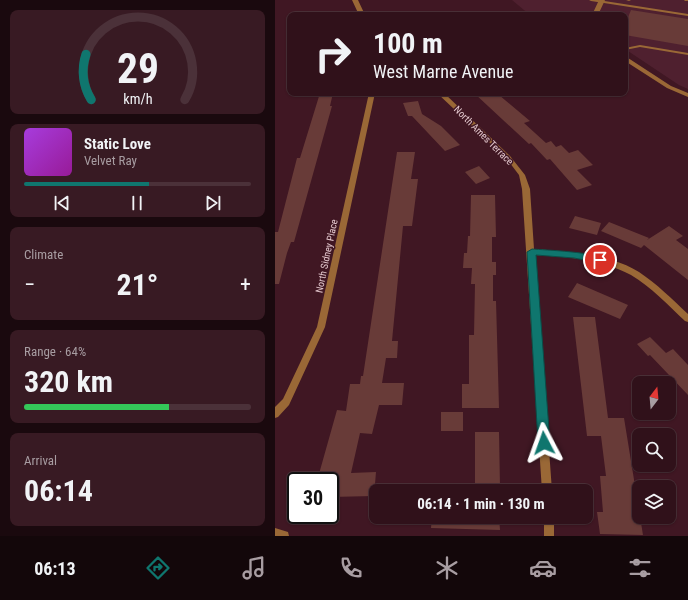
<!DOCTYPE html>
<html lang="en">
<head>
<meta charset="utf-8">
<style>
	body { margin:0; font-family:"Roboto Condensed",sans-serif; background:#381a23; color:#f1f3f6; height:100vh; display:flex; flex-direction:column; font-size:15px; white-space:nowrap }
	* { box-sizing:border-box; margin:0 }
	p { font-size:13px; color:#a89da2 }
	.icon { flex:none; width:22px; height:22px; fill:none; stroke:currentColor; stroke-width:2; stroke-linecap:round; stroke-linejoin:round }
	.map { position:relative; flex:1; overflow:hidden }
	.side { display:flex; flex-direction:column; gap:10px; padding:10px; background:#1a090e; width:275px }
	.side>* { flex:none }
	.hud { position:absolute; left:12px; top:12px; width:341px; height:84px; border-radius:8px; box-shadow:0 1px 3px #0004,0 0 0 1px #4b3139; background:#30111a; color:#f1f3f6; overflow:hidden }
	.needle { width:26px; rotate:16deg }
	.controls { position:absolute; left:357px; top:376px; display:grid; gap:8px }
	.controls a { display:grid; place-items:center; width:44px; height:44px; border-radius:8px; background:#30111a; box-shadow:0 1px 3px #0004,0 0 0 1px #4b3139; font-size:20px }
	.speed { position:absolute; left:12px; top:472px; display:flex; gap:8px; font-size:20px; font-weight:700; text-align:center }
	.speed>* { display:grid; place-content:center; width:52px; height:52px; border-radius:50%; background:#30111a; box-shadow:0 1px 3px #0004,0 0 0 1px #4b3139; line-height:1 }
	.speed .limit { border:2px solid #111; border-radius:6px; background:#fff; color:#111 }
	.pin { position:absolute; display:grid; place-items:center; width:34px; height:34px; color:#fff; margin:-17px; border:2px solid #fff; border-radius:50%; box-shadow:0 1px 4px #0007 }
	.me { position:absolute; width:44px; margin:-22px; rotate:356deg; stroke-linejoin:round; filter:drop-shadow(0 0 3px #0008) }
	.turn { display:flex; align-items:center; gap:14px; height:84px; padding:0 20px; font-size:18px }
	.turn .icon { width:52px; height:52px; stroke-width:2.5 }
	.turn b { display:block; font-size:28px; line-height:34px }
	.big { font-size:30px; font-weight:700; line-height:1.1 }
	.side .widget { flex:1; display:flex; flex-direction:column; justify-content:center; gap:6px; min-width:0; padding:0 14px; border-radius:8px; background:#381a23 }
	.side .dial { align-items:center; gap:0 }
	.dial svg { height:104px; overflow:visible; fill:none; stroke:#4b3139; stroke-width:7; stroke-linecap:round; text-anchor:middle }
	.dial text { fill:#f1f3f6; stroke:none }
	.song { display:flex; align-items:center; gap:12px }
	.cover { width:48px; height:48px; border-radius:6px; background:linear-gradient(135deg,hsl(280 70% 55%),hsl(300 70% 35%)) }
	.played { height:4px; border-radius:2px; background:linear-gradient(90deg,#0f766e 55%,#4b3139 55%) }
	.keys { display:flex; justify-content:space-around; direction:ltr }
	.heat { display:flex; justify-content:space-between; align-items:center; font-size:22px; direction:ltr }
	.charge { height:6px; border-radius:3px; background:linear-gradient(90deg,#34c759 64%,#4b3139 0) }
	.trip { position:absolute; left:94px; top:484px; width:224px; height:40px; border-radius:8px; background:#30111a; box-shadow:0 1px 3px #0004,0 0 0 1px #4b3139; font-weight:700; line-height:40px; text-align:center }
	.menu { display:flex; height:64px; justify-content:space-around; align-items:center; background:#13070a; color:#a89da2 }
	.menu .icon { width:28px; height:28px }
	.menu .on { color:#0f766e }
	.menu b { font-size:18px; color:#f1f3f6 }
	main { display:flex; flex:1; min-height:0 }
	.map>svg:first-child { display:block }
	.built { fill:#4f202f }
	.building { fill:#683b38 }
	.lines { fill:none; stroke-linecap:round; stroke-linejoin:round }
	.lane { fill:#9a6836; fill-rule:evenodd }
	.street { fill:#9a6836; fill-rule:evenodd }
	.route { fill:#0f766e; stroke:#0a4d48 }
	.labels { text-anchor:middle; stroke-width:3; stroke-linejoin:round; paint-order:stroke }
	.street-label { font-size:10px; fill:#e5c9cf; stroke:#401723 }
</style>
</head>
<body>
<main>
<section class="side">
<div class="widget dial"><svg viewBox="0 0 100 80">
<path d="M14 69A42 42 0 1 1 86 69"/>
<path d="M14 69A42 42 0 0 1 10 34" stroke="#0f766e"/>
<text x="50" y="56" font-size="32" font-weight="700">29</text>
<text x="50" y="72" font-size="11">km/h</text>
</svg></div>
<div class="widget">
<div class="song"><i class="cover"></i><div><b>Static Love</b><p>Velvet Ray</p></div></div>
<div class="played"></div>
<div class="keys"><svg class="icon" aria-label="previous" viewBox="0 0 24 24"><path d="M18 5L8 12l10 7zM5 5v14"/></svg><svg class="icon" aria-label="pause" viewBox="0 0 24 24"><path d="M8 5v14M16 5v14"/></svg><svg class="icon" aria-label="next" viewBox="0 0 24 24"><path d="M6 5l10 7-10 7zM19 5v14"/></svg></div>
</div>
<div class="widget"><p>Climate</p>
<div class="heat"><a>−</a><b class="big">21°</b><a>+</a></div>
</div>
<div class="widget"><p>Range · 64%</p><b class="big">320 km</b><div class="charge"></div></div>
<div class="widget"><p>Arrival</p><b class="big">06:14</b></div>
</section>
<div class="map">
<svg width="413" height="536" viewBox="0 0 413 536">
	<rect width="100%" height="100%" fill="#401723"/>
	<!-- built -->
	<path class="built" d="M237,0H413V89L404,85L350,49V15H255Z"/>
	<!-- building -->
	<path class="building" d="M356,10L413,19V46L350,35V25Z
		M45,93H58L55,106H57L19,242H16L12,253L4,284H0V232H3L22,158H25Z
		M199,93H217L221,96L224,95L255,121L249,123L271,143L276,141L281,147L286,145L294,153L303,150L318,165L302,170L317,185L302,190L275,159L272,160L256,143L254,144Z
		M143,101L147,114L166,126L185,145L170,151L137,116H133L128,103Z
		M122,152H140L136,179H143L137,226H128L117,341H123L122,358H111L107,383H129L127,405H104L97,434L85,433L76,473L101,472L99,496L55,497V481H42L62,410L71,411L75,384H85L86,376H88Z
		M204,166L215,178L201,184L190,172Z
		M196,195H220L221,237H217V262H221V275H218V301H221L224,408H187V384H194V335H199L200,284H196L197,268H188L189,253H192L193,236H195Z
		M300,216L326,223L322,235L294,228Z
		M334,222L374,238L372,240L394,226L408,236L401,240L413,249V280L369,245L366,248L326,231Z
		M302,283L353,305L345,319L293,297Z
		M298,317H320L333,418H349L368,535L325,534L322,512H328L325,476H331L326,436H312Z
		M375,337L391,353L398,349L413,365V395L375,355L373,356L362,344Z
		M166,412H188V431H166Z
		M200,432H224L225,487H200Z
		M157,517H224L225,530L156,528Z"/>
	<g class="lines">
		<!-- lane -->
		<path class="lane" d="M314,0H323L413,14V16L316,1Z
			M351,0H356L354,1Z
			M409,0H413V1H410Z
			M365,45L413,53V55L365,47L350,50V48Z"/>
		<!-- street -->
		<path class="street" d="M77,0H83L90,15H84Z
			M324,0H330L323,15H317Z
			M350,56L396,86L413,93V97L392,88L350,61Z
			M94,93H100L50,327L14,405L3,417L0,418V407L8,399L42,327Z
			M162,93H169L235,156L250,175L255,189L259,249C294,252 333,253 364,272C382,284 397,299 413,314V322L410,321C393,305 376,287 356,275C327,259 292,257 260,255L277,491H267L247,189L244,175L231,158Z
			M269,517H279V536H269Z
			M0,528L13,532L14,536H0Z"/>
	</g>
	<!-- route -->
	<path class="route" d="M257,249C269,250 324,252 330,260L325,263L299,258L261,255L275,443L273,447L269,448L265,447L263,443L252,252Z"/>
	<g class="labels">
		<!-- street labels -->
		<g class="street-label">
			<text transform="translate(209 135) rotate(45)" y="4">North Ames Terrace</text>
			<text transform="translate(51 256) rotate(-78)" y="4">North Sidney Place</text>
		</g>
	</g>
</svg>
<div class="controls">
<a><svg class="needle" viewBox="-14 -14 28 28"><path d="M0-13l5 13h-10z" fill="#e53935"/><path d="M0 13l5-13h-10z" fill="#a89da2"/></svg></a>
<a><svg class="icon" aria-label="search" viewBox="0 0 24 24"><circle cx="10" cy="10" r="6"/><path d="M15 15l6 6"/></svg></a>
<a><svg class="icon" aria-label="layers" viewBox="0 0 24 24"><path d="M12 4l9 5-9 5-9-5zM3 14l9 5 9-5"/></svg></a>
</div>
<div class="speed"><div class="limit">30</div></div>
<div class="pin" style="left:325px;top:260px;background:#d93025"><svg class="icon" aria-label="arrive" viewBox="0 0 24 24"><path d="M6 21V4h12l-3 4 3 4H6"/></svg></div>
<svg class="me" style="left:269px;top:443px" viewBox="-20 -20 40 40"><path d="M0-17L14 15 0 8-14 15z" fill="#0f766e" stroke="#fff" stroke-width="4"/></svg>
<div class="trip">06:14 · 1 min · 130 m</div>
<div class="hud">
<div class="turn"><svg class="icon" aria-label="right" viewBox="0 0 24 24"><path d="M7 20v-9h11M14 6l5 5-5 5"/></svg><div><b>100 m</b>West Marne Avenue</div></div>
</div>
</div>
</main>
<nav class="menu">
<b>06:13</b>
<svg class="icon on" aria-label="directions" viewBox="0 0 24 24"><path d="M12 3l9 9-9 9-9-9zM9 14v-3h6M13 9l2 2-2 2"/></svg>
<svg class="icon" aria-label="music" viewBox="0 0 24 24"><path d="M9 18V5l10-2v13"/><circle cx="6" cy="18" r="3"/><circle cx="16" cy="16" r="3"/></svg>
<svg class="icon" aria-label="phone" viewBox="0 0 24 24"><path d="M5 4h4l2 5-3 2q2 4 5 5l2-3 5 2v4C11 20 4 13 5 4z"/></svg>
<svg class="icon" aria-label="climate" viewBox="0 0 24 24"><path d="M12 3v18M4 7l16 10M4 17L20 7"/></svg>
<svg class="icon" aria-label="car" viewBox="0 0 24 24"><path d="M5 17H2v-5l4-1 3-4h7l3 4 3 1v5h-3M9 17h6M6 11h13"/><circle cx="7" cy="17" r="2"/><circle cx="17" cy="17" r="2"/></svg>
<svg class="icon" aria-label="filters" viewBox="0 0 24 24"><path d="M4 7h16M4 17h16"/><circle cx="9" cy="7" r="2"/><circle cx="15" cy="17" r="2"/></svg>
</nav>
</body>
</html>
